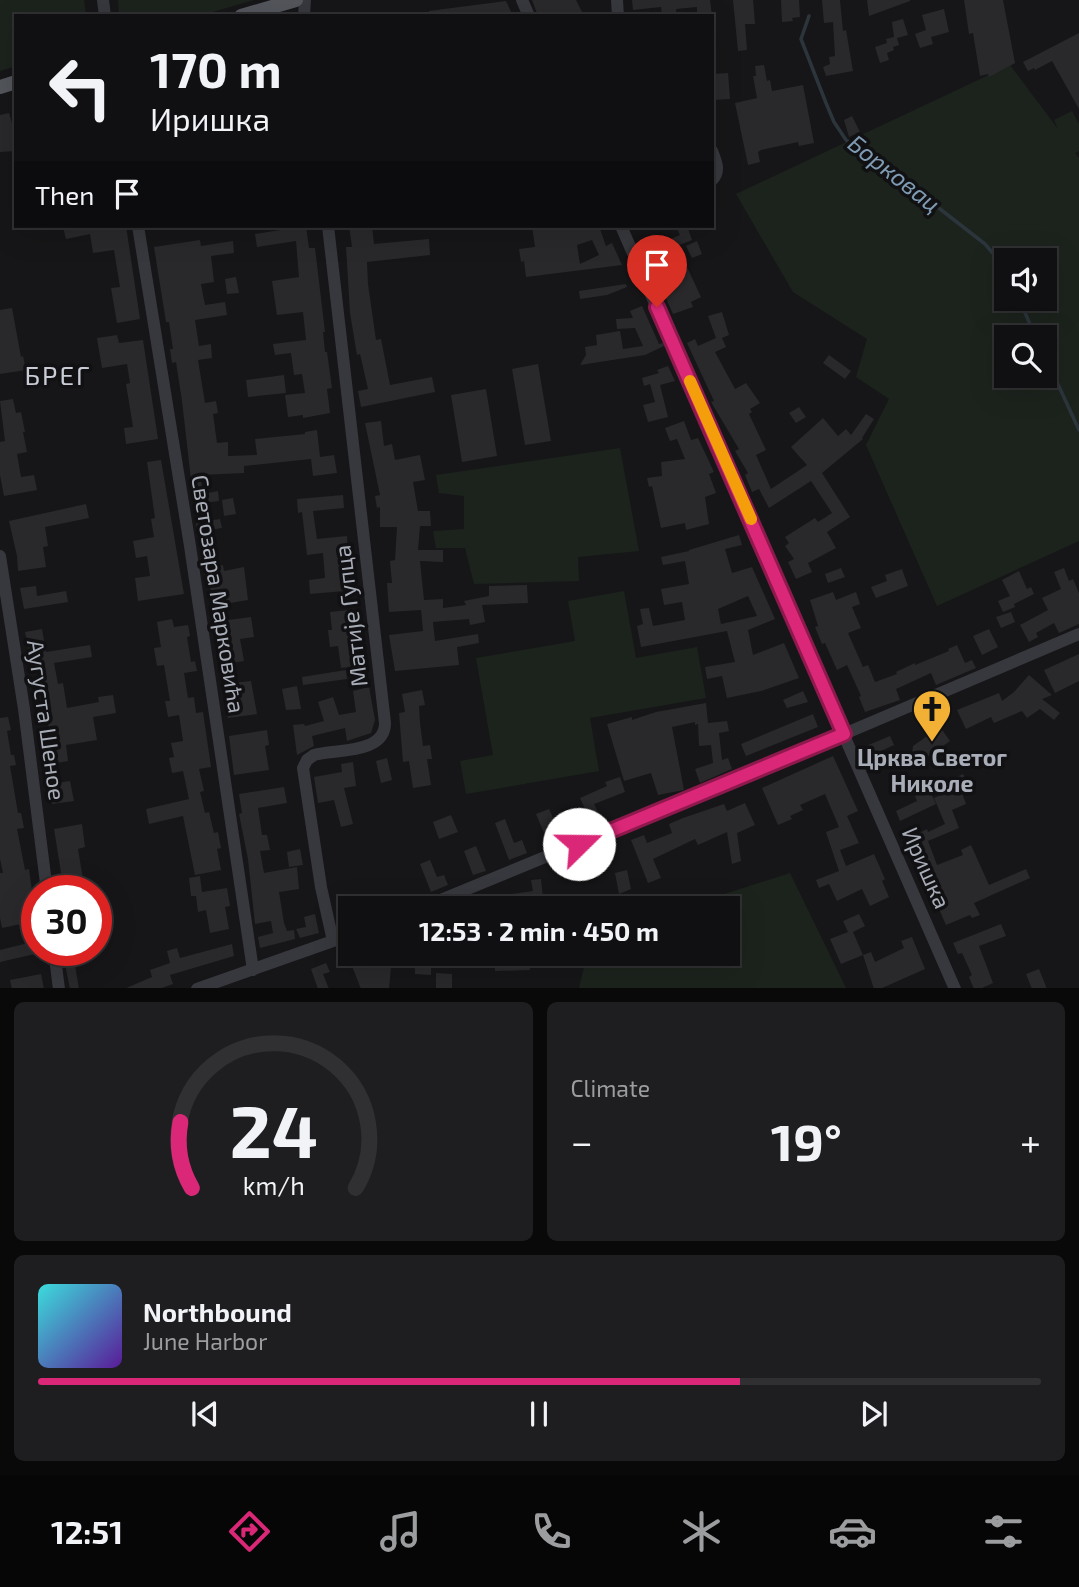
<!DOCTYPE html>
<html lang="en">
<head>
<meta charset="utf-8">
<style>
	body { margin:0; font-family:"Exo 2",sans-serif; background:#1e1e20; color:#f1f3f6; height:100vh; display:flex; flex-direction:column; font-size:26px; white-space:nowrap }
	* { box-sizing:border-box; margin:0 }
	p { font-size:23px; color:#9c9d9f }
	.icon { flex:none; width:38px; height:38px; fill:none; stroke:currentColor; stroke-width:2; stroke-linecap:round; stroke-linejoin:round }
	.map { position:relative; height:988px; overflow:hidden }
	.panel { display:flex; flex-direction:column; gap:14px; padding:14px; background:#09090a; flex:1 }
	.panel>* { flex:none }
	.hud { position:absolute; left:14px; top:14px; width:700px; height:214px; border-radius:0px; box-shadow:0 7px 28px #0002,0 0 0 2px #303032; background:#101012; color:#f1f3f6; overflow:hidden }
	.controls { position:absolute; left:994px; top:248px; display:grid; gap:14px }
	.controls a { display:grid; place-items:center; width:63px; height:63px; border-radius:0px; background:#101012; box-shadow:0 7px 28px #0002,0 0 0 2px #303032; font-size:35px }
	.speed { position:absolute; left:21px; top:875px; display:flex; gap:14px; font-size:35px; font-weight:700; text-align:center }
	.speed>* { display:grid; place-content:center; width:91px; height:91px; border-radius:50%; background:#101012; box-shadow:0 7px 28px #0002,0 0 0 2px #303032; line-height:1 }
	.speed .limit { border:10px solid #d22; background:#fff; color:#111 }
	.pin { position:absolute; display:grid; place-items:center; width:60px; height:60px; color:#fff; margin:-72px -30px; border-radius:50% 50% 50% 0; rotate:-45deg; box-shadow:0 0 7px #0007 }
	.pin .icon { rotate:45deg }
	.me { position:absolute; width:77px; margin:-38px; rotate:68deg; stroke-linejoin:round; filter:drop-shadow(0 0 5px #0008) }
	.turn { display:flex; align-items:center; gap:24px; height:147px; padding:0 21px; font-size:32px }
	.turn .icon { width:91px; height:91px; stroke-width:2.5 }
	.turn b { display:block; font-size:49px; line-height:60px }
	.then { display:flex; align-items:center; height:66px; padding:0 21px; background:#0003; gap:14px; font-size:26px }
	.big { font-size:52px; font-weight:700; line-height:1.1 }
	.panel .card { flex:1; display:flex; flex-direction:column; justify-content:center; gap:10px; min-width:0; padding:0 24px; border-radius:10px; background:#1e1e20 }
	.panel .dial { align-items:center; gap:0 }
	.dial svg { height:182px; overflow:visible; fill:none; stroke:#303032; stroke-width:7; stroke-linecap:round; text-anchor:middle }
	.dial text { fill:#f1f3f6; stroke:none }
	.song { display:flex; align-items:center; gap:21px }
	.cover { width:84px; height:84px; border-radius:10px; background:linear-gradient(135deg,hsl(180 70% 55%),hsl(270 70% 35%)) }
	.played { height:7px; border-radius:4px; background:linear-gradient(90deg,#db2777 70%,#303032 70%) }
	.keys { display:flex; justify-content:space-around; direction:ltr }
	.heat { display:flex; justify-content:space-between; align-items:center; font-size:38px; direction:ltr }
	.panel .tiles { flex:1; display:grid; gap:14px; grid-template-columns:1fr 1fr }
	.card:last-child { grid-column:span 2 }
	.trip { position:absolute; left:338px; top:896px; width:402px; height:70px; border-radius:0px; background:#101012; box-shadow:0 7px 28px #0002,0 0 0 2px #303032; font-weight:700; line-height:70px; text-align:center }
	.tabs { display:flex; height:112px; justify-content:space-around; align-items:center; background:#060607; color:#9c9d9f }
	.tabs .icon { width:49px; height:49px }
	.tabs .on { color:#db2777 }
	.tabs b { font-size:32px; color:#f1f3f6 }
	.map>svg:first-child { display:block }
	.green { fill:#1c231d; fill-rule:evenodd }
	.lines { fill:none; stroke-linecap:round; stroke-linejoin:round }
	.stream { stroke:#2c353c; stroke-width:3.5 }
	.building { fill:#29292c; fill-rule:evenodd }
	.minor { stroke:#37383d; stroke-width:12 }
	.major { stroke:#53555c; stroke-width:14 }
	.route-casing { stroke:#8e194d; stroke-width:18 }
	.route { stroke:#db2777; stroke-width:12 }
	.slow { stroke:#f59e0b; stroke-width:12 }
	.labels { text-anchor:middle; stroke-width:7; stroke-linejoin:round; paint-order:stroke }
	.street-label { font-size:23px; fill:#a8adb8; stroke:#111113 }
	.poi-label { font-size:23px; font-weight:bold; fill:#a8adb8; stroke:#111113 }
	.water-label { font-size:24px; font-style:italic; fill:#7f9bb3; stroke:#111113 }
	.quarter-label { font-size:26px; letter-spacing:2px; fill:#c9ccd4; stroke:#111113 }
</style>
</head>
<body>
<div class="map">
<svg width="1079" height="989" viewBox="0 0 1079 989">
	<rect width="100%" height="100%" fill="#161618"/>
	<!-- green -->
	<path class="green" d="M0,0H84L86,16H16V66L0,71Z
		M118,0H254L199,16H119Z
		M1010,65L1058,129L1054,120L1072,111L1079,124V151L1075,153L1079,158V541L937,606L866,445L889,399L856,377L867,339L793,292L736,194ZM1006,261H1045V299H1006ZM1006,338H1045V376H1006Z
		M620,448L639,551L578,557L579,581L474,584L465,548H436L433,531L464,529V496L439,493L436,475Z
		M624,591L636,658L697,647L706,698L590,718L599,771L466,794L460,761L493,755L476,658L575,641L568,601Z
		M790,873L846,988H579L587,954H728V908H681Z"/>
	<g class="lines">
		<!-- stream -->
		<path class="stream" d="M809,16L801,39L826,103L834,122L846,140L881,163L985,244L1002,264L1006,273
			M1019,299L1036,338
			M1045,356L1079,430"/>
	</g>
	<!-- building -->
	<path class="building" d="M532,0H576L584,16H538Z
		M632,0H710L712,16H697V7L676,9V16H662L661,7L633,10Z
		M733,0H753L755,24H745L747,50L738,51Z
		M781,0H799L800,17L792,18L793,21L782,22Z
		M822,0H840L843,31L846,30L853,71L826,76L823,67L830,64L829,57L835,56L833,22L824,23Z
		M867,0H910V1L869,16Z
		M964,0H1003L1015,63L989,77L988,74L980,76L973,33L969,34Z
		M506,1L513,16H429V11Z
		M944,9L949,32L931,37L933,44L920,48L915,34L926,30L922,15Z
		M903,19L908,35L897,38L899,45L893,47L894,50L887,53L889,60L880,63L875,47L887,43L886,39L894,37L892,22Z
		M1079,33V109L1052,61L1035,70L1034,68L1028,71L1023,62Z
		M764,65L767,81L770,80L772,91L803,85L814,143L799,146L798,142L761,150L758,152L760,162L748,165L735,103L757,98L753,76H756L755,66Z
		M728,73L730,99L712,100V74Z
		M9,113L16,136V151L0,152V115Z
		M852,116L860,132L849,137L844,120Z
		M70,226H126L140,319L117,323L111,288L120,287L114,250L93,253L90,234L66,239L63,227Z
		M306,226L309,248H315L325,332H323L325,352H327L332,388L327,389L330,413L303,418V415L288,417L285,395L305,393L302,374L294,375L291,353L275,355L273,344L306,340L303,312L277,315L272,281L299,277L296,241L257,247L255,234Z
		M349,226H372L374,244L429,239L430,255L367,262L368,284L376,340L381,339L390,385L432,377L435,392L361,407L358,391L368,389L360,354L357,355L350,313L346,247H352Z
		M532,226H599L606,246L612,243L622,265L526,277L524,261L521,262L519,249L535,247ZM592,240L599,255L580,264L577,245Z
		M676,226H687L692,240L662,252L672,274L687,267L701,297L691,302L693,307L673,314L640,240L655,234L659,244L680,235Z
		M200,240L201,246L233,241L234,253L211,256L214,282L201,284L205,305L225,302L227,315L195,320L199,346L211,344L212,358L198,360L205,403L216,401L218,413L213,414L217,443L228,442V456L257,455L255,439L305,434V432L317,430L320,457L334,455L337,473L313,476L311,459L244,466V473L200,475L203,494L218,491L219,501L203,503L206,521L220,519L222,528L197,532L182,401L176,362L172,363L170,349H173L169,322H166L154,247Z
		M697,241L702,254L692,258L686,246Z
		M236,277L239,293L227,294L225,279Z
		M626,284L627,287L607,295L580,299L579,291Z
		M642,306L659,344L663,343L664,346L645,355L580,365L586,355L585,347L597,345L596,335L620,331L623,349L643,346L635,328L617,329L616,319L633,318L630,311Z
		M12,308L21,357L23,356L26,370L0,374V310Z
		M722,312L729,335L722,338L726,347L715,352L735,389L746,383L760,403L750,409L752,412L749,414L766,450L756,455L771,489L807,465L791,447L823,418L838,436L846,429L851,435L866,414L874,419L862,438L863,439L822,473L850,517L827,532L836,548L808,563L812,572L796,579L788,562L794,559L785,546L789,543L785,537L815,518L818,522L832,513L811,481L769,508L759,489L752,492L745,475L748,473L735,451L739,449L711,402L714,401L687,343L695,339L698,346L716,338L708,316Z
		M117,335L119,343L143,340L158,439L126,444L124,428L133,427L126,384L130,383L127,364L102,368L97,338Z
		M829,355L851,371L845,379L823,363Z
		M538,364L551,441L525,445L512,369Z
		M668,366L675,381L660,385L668,417L648,422L643,405L655,402L650,384L644,386L642,378L659,373L657,370Z
		M284,375L286,393L248,397L246,380Z
		M486,389L497,456L462,462L451,395Z
		M13,399L16,413L21,412L25,432H23L27,452L17,454L21,477L34,475L37,490L4,496L0,475V442L5,441L0,401Z
		M799,407L806,417L796,423L789,413Z
		M381,421L384,446L392,444L395,460L420,455L425,480L413,482L418,511H430L431,526H420L418,550H443V562L420,561L424,600L443,599V608L466,605L464,601L489,596V586L527,585L528,603L482,605L485,622L470,625L469,619L433,622L435,641L478,634L479,643L457,647L459,665L395,671L389,635L423,631L421,610L389,612L387,583H392L390,561L395,560L397,527H380V507L377,508L375,496L380,495L365,423Z
		M684,421L691,440L698,438L714,472L709,474L716,493L705,497L709,524L686,530L685,523L661,528L652,486L649,487L647,478L662,476L661,462L685,459L677,439L670,441L665,428Z
		M161,460L184,594L138,601L135,578L150,576L147,556L136,558L133,541L154,537L151,519L155,518L147,462Z
		M343,495L344,508L313,511L317,539L347,536L349,576L354,575L356,590L310,594L309,580L325,578L323,553L307,555L302,512L298,513L297,499Z
		M233,498L236,514L224,516L222,500Z
		M86,504L89,518L45,527L48,546L43,547L46,567L18,571L17,556L9,521Z
		M739,535L742,545L725,549L732,573L752,567L775,619L748,630L753,655L784,643L799,678L761,691L727,698L722,676L707,679L705,667L735,662L727,631L641,647L637,626L643,624L640,609L649,608L653,626L685,620L682,602L664,605L661,589L689,584L685,561L663,565L661,557L689,551V550ZM748,596L757,616L721,624L718,609Z
		M223,565L224,571L244,567L248,600L213,606L210,586L206,587L204,574L212,573L211,567Z
		M841,568L845,577L828,583L825,574Z
		M1064,568L1069,581L1073,579L1079,593V624L1059,633L1054,623L1036,633L1038,637L1029,642L1020,625L1048,610L1042,598L1061,589L1054,572Z
		M902,569L908,586L876,598L871,587L887,581L885,575Z
		M1019,571L1027,589L1031,587L1034,594L1014,604L1015,607L1003,612L998,601L1010,596L1002,580Z
		M36,586L37,596L66,591L68,602L24,609L20,588Z
		M833,592L836,600L856,592L860,604L852,607L861,628L848,633L863,667L868,665L875,682L897,674L896,672L915,663V665L949,651L948,649L957,645L965,663L972,660L976,668L936,685L931,673L896,689L900,700L865,712L859,697L861,696L847,665L837,670L825,643L822,644L815,627L818,626L810,600Z
		M358,609L360,623L352,624L355,648L364,647L366,665L341,668L338,646L330,647L328,630H332L330,612Z
		M1011,612L1015,622L1001,628L996,617Z
		M251,617L254,637L240,639L244,661L219,665L213,622Z
		M172,619L174,627L188,625L190,636L187,637L191,662L195,661L197,671L184,673L188,698L194,697L196,713L203,712L211,767L199,769L204,791L200,792L205,813L209,812L214,833L218,832L221,848L217,849L221,870L195,875L183,816L149,824L146,809L189,799L183,771L172,773L169,758L174,757L171,743L183,741L179,715L168,717L165,701H170L164,665L157,666L154,648L161,647L157,622Z
		M42,629L46,652L90,645L92,657L54,663L58,684L63,683L67,708L99,702L98,697L113,695L116,713L93,717L97,740L66,745L68,761L46,765L42,730L49,729L46,711H49L45,685H40L37,666H32L25,632Z
		M989,629L998,647L982,655L973,636Z
		M1079,654V681L1055,693L1044,670Z
		M346,670L347,679L303,685L302,677Z
		M1029,675L1052,695L1042,699L1060,713L1054,720L1040,709L1027,718L1022,711L994,723L991,717L966,729L957,710L999,693L1002,701L1014,692Z
		M251,681L257,714L228,718L223,684Z
		M297,686L301,709L286,710L282,689Z
		M369,687L375,720L371,733L347,741L345,728L312,736L314,746L297,755L293,725L304,724L305,726L324,721L318,702L333,697L339,715L356,712L353,691Z
		M422,690L425,705L419,706L420,723L423,746L430,745L432,759H427L431,785L413,788L409,761L403,762L399,713L405,712L402,694Z
		M803,691L808,702L787,708L783,700Z
		M706,703L708,723L727,721L729,731L719,733L722,760L728,758L732,769L700,783L695,769L713,763L711,745L699,746L698,724L695,725V722L672,727L684,790L658,795L651,773L624,781L607,724L632,717V720L656,712Z
		M813,714L818,727L746,756L741,744Z
		M8,717L11,730L7,731L11,755H14L16,765L10,766L18,813H21L24,828L17,829L25,870L29,869L36,921L2,928L0,918V873H3L0,859V718Z
		M940,727L950,741L925,759H916L912,755L913,746Z
		M267,730L269,745L265,746L269,770L234,775L229,736Z
		M890,736L894,745L881,751L884,758L874,763L866,746Z
		M833,756L858,811L847,816L859,843L840,850L846,866L874,854L885,879L882,881L889,897L870,906L862,889L837,901L829,884L819,888L816,880L839,871L826,832L839,827L825,794L800,805L803,810L790,816L792,819L778,825L762,788Z
		M387,758L392,780L381,783L376,761Z
		M353,762L356,786L344,788L353,824L341,827L334,800L318,803L314,777L342,772L341,764Z
		M963,774L970,790L962,793L966,804L952,810L959,828L928,841L937,865L963,855L961,850L971,845L989,885L1026,869L1030,878L974,903L980,915L972,918L970,915L946,925L908,839L927,829L928,832L945,824L934,798L949,791L945,782Z
		M620,777L625,792L594,804L599,814L589,818L580,798L607,786L605,782Z
		M70,781L74,801L52,804L49,784Z
		M284,787L287,803L258,808L262,835H267L270,850L260,851L264,873L297,867L299,889L279,892L284,923L287,931L294,930L295,939L260,948L258,937L273,933L271,921L255,924L248,859L239,814L242,813L239,794Z
		M929,789L936,804L900,821L896,811L917,801L915,796Z
		M745,803L755,825L737,833L741,861L732,864L727,832L698,845L695,839L653,859L661,878L648,883L631,840L644,835L647,843L672,833L669,824L683,818L724,804L727,811Z
		M549,809L563,840L549,845L536,814Z
		M451,815L458,832L439,839L433,822Z
		M505,819L514,843L522,840L527,853L509,860L495,823Z
		M82,824L85,847L78,849L83,879L80,880L82,891H64L54,829Z
		M476,846L486,871L473,875L464,851Z
		M300,849L303,865L289,867L287,852Z
		M430,860L437,877L444,875L448,885L431,892L420,864Z
		M627,870L631,889L619,894L615,873Z
		M200,876L202,892L227,888L230,906L225,907L229,929L210,933L206,910L198,912L196,896H191L189,878Z
		M541,879L544,908H507L505,895L533,891L531,880Z
		M315,914L319,933L300,938L296,929L306,927L304,917Z
		M859,914L865,926L853,932L863,955L841,964L830,939L848,932L843,921Z
		M1001,924L1006,936L979,946L993,983L980,989H974L969,977L972,975L962,953L958,954L953,943Z
		M912,937L925,969L880,989H874L863,955L871,952L875,962L904,948L901,941Z
		M32,942L35,954L0,962V950Z
		M232,944L234,956L170,975L173,984L159,989H124L152,977L150,970L170,963L167,951L177,948L180,958Z
		M74,952L75,965L79,989H70L66,969L65,953Z
		M355,954H393L397,965L391,967L389,989H361L348,956Z
		M415,954H431V975L415,974Z
		M495,954H529L530,970L495,971Z
		M326,963L330,972L323,974L329,989H318L311,969Z
		M1039,969L1047,989H1032L1026,974Z
		M436,973L452,974V989H436Z
		M41,974L44,989H12L10,980Z"/>
	<g class="lines">
		<!-- minor -->
		<path class="minor" d="M103,0L105,16
			M522,0L529,16
			M617,0L618,16
			M304,16L305,0
			M712,151C716,161 721,172 712,180
			M138,226L190,546L253,970
			M328,226L385,723C385,754 337,749 314,755L307,760L303,768L321,887L333,941
			M621,226L955,989
			M0,556L24,709L47,891
			M421,908L844,734L1079,634
			M54,950L59,989
			M197,989L350,935"/>
		<!-- major -->
		<path class="major" d="M241,16L296,0
			M0,87L16,82"/>
	</g>
	<g class="lines">
		<!-- route casing -->
		<g class="route-casing">
			<path id="route" d="M579,844L844,734L657,307"/>
		</g>
		<!-- route -->
		<use href="#route" class="route"/>
		<!-- slow -->
		<path class="slow" d="M690,381L751,519"/>
	</g>
	<!-- icons -->
	<defs>
		<g id="church-pin" transform="scale(2.0125)"><path d="M0 17L-7.5 6A9.5 9.5 0 1 1 7.5 6Z" fill="#f2b134" stroke="#111113"/><path d="M-1.2-6h2.4v3.5h3.3v2.4h-3.3V6h-2.4V-.1h-3.3v-2.4h3.3Z" fill="#111"/></g>
	</defs>
	<g fill-rule="evenodd">
		<use href="#church-pin" x="932" y="709"/>
	</g>
	<g class="labels">
		<!-- street labels -->
		<g class="street-label">
			<text transform="translate(218 594) rotate(81)" y="8">Светозара Марковића</text>
			<text transform="translate(351 616) rotate(-97)" y="8">Матије Гупца</text>
			<text transform="translate(46 720) rotate(82)" y="8">Аугуста Шеное</text>
			<text transform="translate(926 868) rotate(66)" y="8">Иришка</text>
		</g>
		<!-- poi labels -->
		<g class="poi-label">
			<text x="932" y="766">Црква Светог<tspan x="932" dy="26">Николе</tspan></text>
		</g>
		<!-- water labels -->
		<g class="water-label">
			<text transform="translate(894 174) rotate(38)" y="8">Борковац</text>
		</g>
		<!-- quarter labels -->
		<g class="quarter-label">
			<text x="58" y="385">БРЕГ</text>
		</g>
	</g>
</svg>
<div class="controls">
<a><svg class="icon" aria-label="sound" viewBox="0 0 24 24"><path d="M4 9h4l5-4v14l-5-4H4zM17 9q2 3 0 6"/></svg></a>
<a><svg class="icon" aria-label="search" viewBox="0 0 24 24"><circle cx="10" cy="10" r="6"/><path d="M15 15l6 6"/></svg></a>
</div>
<div class="speed"><div class="limit">30</div></div>
<div class="pin" style="left:657px;top:307px;background:#d93025"><svg class="icon" aria-label="arrive" viewBox="0 0 24 24"><path d="M6 21V4h12l-3 4 3 4H6"/></svg></div>
<svg class="me" style="left:579px;top:844px" viewBox="-20 -20 40 40"><circle r="19" fill="#fff"/><path d="M0-13L10 11 0 6-10 11z" fill="#db2777"/></svg>
<div class="trip">12:53 · 2 min · 450 m</div>
<div class="hud">
<div class="turn"><svg class="icon" aria-label="left" viewBox="0 0 24 24"><path d="M17 20v-9H6M10 6l-5 5 5 5"/></svg><div><b>170 m</b>Иришка</div></div>
<div class="then">Then<svg class="icon" aria-label="arrive" viewBox="0 0 24 24"><path d="M6 21V4h12l-3 4 3 4H6"/></svg></div>
</div>
</div>
<section class="panel">
<div class="tiles">
<div class="card dial"><svg viewBox="0 0 100 80">
<path d="M14 69A42 42 0 1 1 86 69"/>
<path d="M14 69A42 42 0 0 1 9 40" stroke="#db2777"/>
<text x="50" y="56" font-size="32" font-weight="700">24</text>
<text x="50" y="72" font-size="11">km/h</text>
</svg></div>
<div class="card"><p>Climate</p>
<div class="heat"><a>−</a><b class="big">19°</b><a>+</a></div>
</div>
<div class="card">
<div class="song"><i class="cover"></i><div><b>Northbound</b><p>June Harbor</p></div></div>
<div class="played"></div>
<div class="keys"><svg class="icon" aria-label="previous" viewBox="0 0 24 24"><path d="M18 5L8 12l10 7zM5 5v14"/></svg><svg class="icon" aria-label="pause" viewBox="0 0 24 24"><path d="M8 5v14M16 5v14"/></svg><svg class="icon" aria-label="next" viewBox="0 0 24 24"><path d="M6 5l10 7-10 7zM19 5v14"/></svg></div>
</div>
</div>
</section>
<nav class="tabs">
<b>12:51</b>
<svg class="icon on" aria-label="directions" viewBox="0 0 24 24"><path d="M12 3l9 9-9 9-9-9zM9 14v-3h6M13 9l2 2-2 2"/></svg>
<svg class="icon" aria-label="music" viewBox="0 0 24 24"><path d="M9 18V5l10-2v13"/><circle cx="6" cy="18" r="3"/><circle cx="16" cy="16" r="3"/></svg>
<svg class="icon" aria-label="phone" viewBox="0 0 24 24"><path d="M5 4h4l2 5-3 2q2 4 5 5l2-3 5 2v4C11 20 4 13 5 4z"/></svg>
<svg class="icon" aria-label="climate" viewBox="0 0 24 24"><path d="M12 3v18M4 7l16 10M4 17L20 7"/></svg>
<svg class="icon" aria-label="car" viewBox="0 0 24 24"><path d="M5 17H2v-5l4-1 3-4h7l3 4 3 1v5h-3M9 17h6M6 11h13"/><circle cx="7" cy="17" r="2"/><circle cx="17" cy="17" r="2"/></svg>
<svg class="icon" aria-label="filters" viewBox="0 0 24 24"><path d="M4 7h16M4 17h16"/><circle cx="9" cy="7" r="2"/><circle cx="15" cy="17" r="2"/></svg>
</nav>
</body>
</html>
